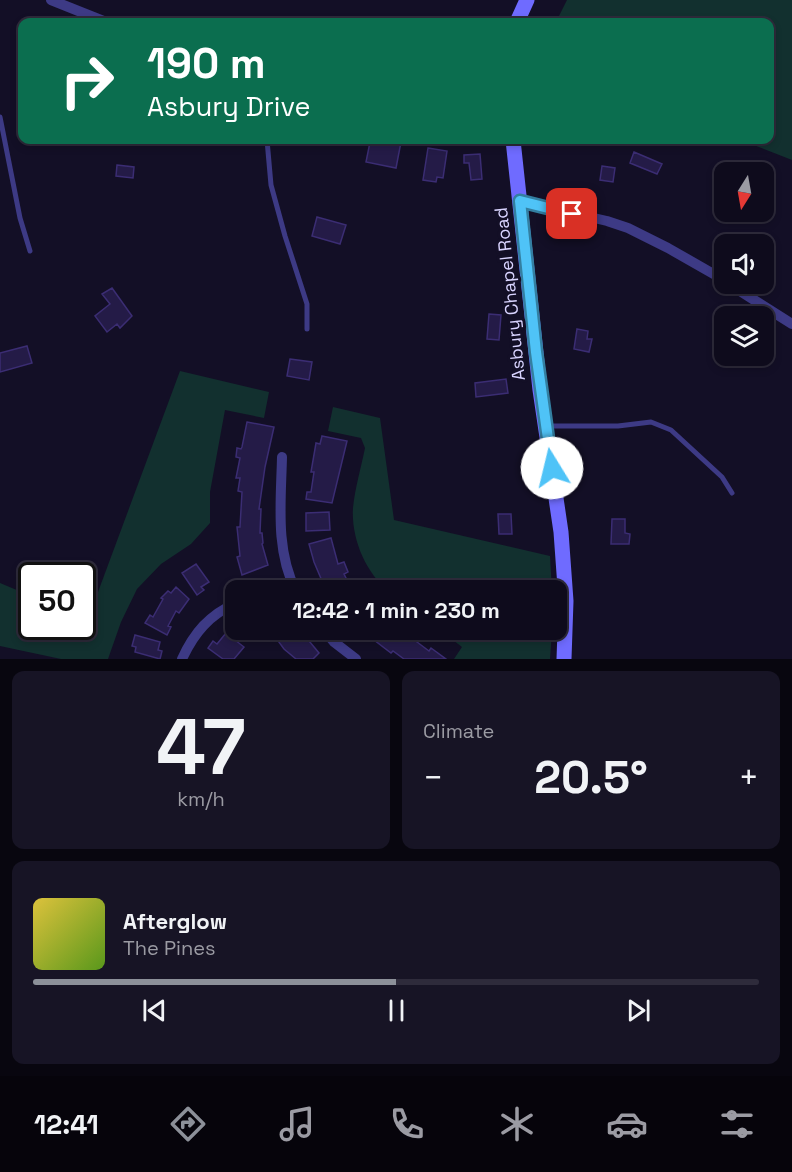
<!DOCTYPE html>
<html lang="en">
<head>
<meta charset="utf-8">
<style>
	body { margin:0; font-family:"Space Grotesk",sans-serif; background:#171425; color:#f1f3f6; height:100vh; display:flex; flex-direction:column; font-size:22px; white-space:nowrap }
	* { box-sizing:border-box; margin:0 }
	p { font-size:20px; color:#9b9ba3 }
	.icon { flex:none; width:33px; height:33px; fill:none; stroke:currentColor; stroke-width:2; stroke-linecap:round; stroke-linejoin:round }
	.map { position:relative; height:659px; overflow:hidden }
	.details { display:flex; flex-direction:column; gap:12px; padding:12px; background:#08060f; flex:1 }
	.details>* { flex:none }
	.top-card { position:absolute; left:18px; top:18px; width:756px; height:126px; border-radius:12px; box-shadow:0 3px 9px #0003,0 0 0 2px #2e2b3b; background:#0b6e4f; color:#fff; overflow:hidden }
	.needle { width:39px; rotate:191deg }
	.fabs { position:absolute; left:714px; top:162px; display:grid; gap:12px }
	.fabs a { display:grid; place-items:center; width:60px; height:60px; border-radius:12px; background:#0e0b1c; box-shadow:0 3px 9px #0003,0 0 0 2px #2e2b3b; font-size:30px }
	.speed { position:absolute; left:18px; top:562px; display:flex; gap:12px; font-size:30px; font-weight:700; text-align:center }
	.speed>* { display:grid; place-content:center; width:78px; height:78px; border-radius:50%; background:#0e0b1c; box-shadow:0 3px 9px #0003,0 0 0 2px #2e2b3b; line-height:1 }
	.speed .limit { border:3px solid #111; border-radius:9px; background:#fff; color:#111 }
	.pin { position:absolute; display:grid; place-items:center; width:51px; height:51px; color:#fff; margin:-26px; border-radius:12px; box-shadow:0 3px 9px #0006 }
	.me { position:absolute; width:66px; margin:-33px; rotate:351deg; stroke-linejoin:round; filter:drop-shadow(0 0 4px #0008) }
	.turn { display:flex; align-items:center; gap:21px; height:126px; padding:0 30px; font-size:27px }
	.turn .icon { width:78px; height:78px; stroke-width:2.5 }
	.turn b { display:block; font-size:42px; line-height:51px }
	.big { font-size:45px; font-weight:600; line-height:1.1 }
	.details .card { flex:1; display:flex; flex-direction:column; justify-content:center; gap:9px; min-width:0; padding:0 21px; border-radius:12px; background:#171425 }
	.details .dial { align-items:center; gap:0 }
	.dial b { font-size:78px; line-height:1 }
	.song { display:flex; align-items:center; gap:18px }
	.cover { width:72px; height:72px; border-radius:9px; background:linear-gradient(135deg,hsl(50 70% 55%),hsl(90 70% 35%)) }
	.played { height:6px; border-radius:3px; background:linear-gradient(90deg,#8c9099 50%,#2e2b3b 50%) }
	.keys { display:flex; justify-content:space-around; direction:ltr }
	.heat { display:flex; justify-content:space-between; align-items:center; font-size:33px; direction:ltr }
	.details .tiles { flex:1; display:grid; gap:12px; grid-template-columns:1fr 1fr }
	.card:last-child { grid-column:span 2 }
	.trip { position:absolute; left:225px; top:580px; width:342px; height:60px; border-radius:12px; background:#0e0b1c; box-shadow:0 3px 9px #0003,0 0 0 2px #2e2b3b; font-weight:600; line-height:60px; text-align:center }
	.menu { display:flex; height:96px; justify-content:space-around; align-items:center; background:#06040b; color:#9b9ba3 }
	.menu .icon { width:42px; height:42px }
	.menu .current { color:#8c9099 }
	.menu b { font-size:27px; color:#f1f3f6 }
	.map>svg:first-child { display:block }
	.green { fill:#12302f }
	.building { fill:#241b47; stroke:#3b2d73; stroke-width:1.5 }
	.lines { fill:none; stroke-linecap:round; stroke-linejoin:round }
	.lane { stroke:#3d3a85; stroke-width:5 }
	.street { stroke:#3d3a85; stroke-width:10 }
	.secondary { stroke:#6f6bff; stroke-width:15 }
	.route-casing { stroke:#337fa1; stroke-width:15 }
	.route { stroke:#4fc3f7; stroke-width:10 }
	.labels { text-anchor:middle; stroke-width:6; stroke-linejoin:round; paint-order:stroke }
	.street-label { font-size:18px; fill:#d9d4ff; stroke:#130f26 }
</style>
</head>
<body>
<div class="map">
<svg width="792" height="659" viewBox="0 0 792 659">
	<rect width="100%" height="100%" fill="#130f26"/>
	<!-- green -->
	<path class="green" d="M567,0H792V160L741,140H770V22H556Z
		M180,371L269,392L264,418L225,410L210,492V523L191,544L161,564L137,589L121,622L108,659H61L0,646V583L31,596L32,627H82L83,617L88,619Z
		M333,407L380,418L394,520L550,556L552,591H389C365,573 351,537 353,508C355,488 361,468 365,448L361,438L328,431Z
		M440,630H552L550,659H454L462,647Z"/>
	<!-- building -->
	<path class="building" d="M388,140L401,142L396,168L366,162L370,142L387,145Z
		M428,148L447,151L443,178L437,177L436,182L423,180Z
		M634,152L662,164L657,174L630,163Z
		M480,154L482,179L471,180L469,163H464V155Z
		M117,165L134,167L133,178L116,176Z
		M602,166L615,168L613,182L600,180Z
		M317,217L346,225L340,244L312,236Z
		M112,288L132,316L120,328L117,324L107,332L95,316L110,304L102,294Z
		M489,314L501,315L499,340L487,339Z
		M577,329L588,331L587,339H592L589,352L574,349Z
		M27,346L32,363L0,372V353Z
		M290,359L312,362L309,380L287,376Z
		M506,379L508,393L476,397L475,383Z
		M247,422L274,427L265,467L259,509H261L260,533H262L263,543L262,544L268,565L242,575L237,557L240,556L237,527H240L242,492L238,491L240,478H236L240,458L236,457L237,448L241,449L242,447Z
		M322,436L347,441L332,503L306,499L307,492H311L314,472H311L316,443L320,444Z
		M329,512L330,530L306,531V513Z
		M498,514H511L512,534H499Z
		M612,519H625V533L630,534L629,544H611Z
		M331,538L338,564L344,562L348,572L344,574L347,580L325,588L314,562L309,544Z
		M196,564L209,582L201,587L204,590L197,595L182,573Z
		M176,587L189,599L179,613L176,611L168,626L171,627L167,635L145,623L150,615L153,617L163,599L161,598L168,591L171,593Z
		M278,630H300L319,653L313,659H296L284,649L273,634Z
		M361,630H401L429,651L431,648L446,659H404L393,651L391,653Z
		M226,633L244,647L234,659H223L208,648L213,641L217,644Z
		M135,635L160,642L158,650L162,651L160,659L135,652L136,647L132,646Z"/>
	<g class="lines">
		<!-- lane -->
		<path class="lane" d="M0,117L20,218L30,251
			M267,140L271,185L285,236L307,304V329
			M546,426H618L651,422L671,430L722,477L732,493"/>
		<!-- street -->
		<path class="street" d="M51,0L106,22
			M520,201L607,221L628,228L668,248L724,280
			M729,284L792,324
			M282,457C281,502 275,550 296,591
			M270,591L292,584
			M324,630L334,642L356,659
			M182,659C194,633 209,615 236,603"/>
		<!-- secondary -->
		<path class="secondary" d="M517,22L527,0
			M513,140L540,390L561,532L566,601L564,659"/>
	</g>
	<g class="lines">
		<!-- route casing -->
		<g class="route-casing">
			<path id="route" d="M552,468L536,352L520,201L572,214"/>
		</g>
		<!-- route -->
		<use href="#route" class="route"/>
	</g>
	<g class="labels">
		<!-- street labels -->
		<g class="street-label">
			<text transform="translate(510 294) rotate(-96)" y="6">Asbury Chapel Road</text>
		</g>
	</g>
</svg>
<div class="fabs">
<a><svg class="needle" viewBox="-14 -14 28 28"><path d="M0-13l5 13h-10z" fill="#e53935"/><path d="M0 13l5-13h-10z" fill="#9b9ba3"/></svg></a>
<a><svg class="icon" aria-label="sound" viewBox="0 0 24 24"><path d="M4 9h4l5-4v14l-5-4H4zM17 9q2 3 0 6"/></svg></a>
<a><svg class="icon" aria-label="layers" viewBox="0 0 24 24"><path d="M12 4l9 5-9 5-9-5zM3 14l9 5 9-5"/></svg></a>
</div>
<div class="speed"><div class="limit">50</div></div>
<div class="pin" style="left:572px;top:214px;background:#d93025"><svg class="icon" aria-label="arrive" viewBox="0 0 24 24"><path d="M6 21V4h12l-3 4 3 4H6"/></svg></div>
<svg class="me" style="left:552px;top:468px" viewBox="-20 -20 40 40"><circle r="19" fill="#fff"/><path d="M0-13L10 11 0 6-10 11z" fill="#4fc3f7"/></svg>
<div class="trip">12:42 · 1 min · 230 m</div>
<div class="top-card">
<div class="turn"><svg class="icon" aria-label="right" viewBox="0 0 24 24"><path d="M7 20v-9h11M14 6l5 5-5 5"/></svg><div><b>190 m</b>Asbury Drive</div></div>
</div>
</div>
<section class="details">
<div class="tiles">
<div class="card dial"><b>47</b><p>km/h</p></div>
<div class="card"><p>Climate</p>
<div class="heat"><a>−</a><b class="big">20.5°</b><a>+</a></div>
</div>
<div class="card">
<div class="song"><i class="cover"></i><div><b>Afterglow</b><p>The Pines</p></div></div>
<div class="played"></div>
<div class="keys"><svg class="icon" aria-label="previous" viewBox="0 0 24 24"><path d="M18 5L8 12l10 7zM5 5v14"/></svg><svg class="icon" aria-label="pause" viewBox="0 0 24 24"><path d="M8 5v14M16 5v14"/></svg><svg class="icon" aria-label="next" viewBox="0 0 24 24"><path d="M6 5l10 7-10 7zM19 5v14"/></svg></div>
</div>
</div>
</section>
<nav class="menu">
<b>12:41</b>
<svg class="icon current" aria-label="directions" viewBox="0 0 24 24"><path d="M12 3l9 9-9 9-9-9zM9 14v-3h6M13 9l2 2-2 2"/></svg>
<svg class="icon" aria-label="music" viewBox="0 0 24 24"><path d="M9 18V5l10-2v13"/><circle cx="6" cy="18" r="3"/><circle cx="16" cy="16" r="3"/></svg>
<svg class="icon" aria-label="phone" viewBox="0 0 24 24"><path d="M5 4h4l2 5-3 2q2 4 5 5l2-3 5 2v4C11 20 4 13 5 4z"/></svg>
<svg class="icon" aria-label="climate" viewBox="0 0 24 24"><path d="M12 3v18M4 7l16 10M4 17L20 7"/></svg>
<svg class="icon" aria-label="car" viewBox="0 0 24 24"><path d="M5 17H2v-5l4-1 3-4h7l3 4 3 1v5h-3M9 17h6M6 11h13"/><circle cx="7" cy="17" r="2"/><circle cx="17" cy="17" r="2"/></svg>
<svg class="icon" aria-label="filters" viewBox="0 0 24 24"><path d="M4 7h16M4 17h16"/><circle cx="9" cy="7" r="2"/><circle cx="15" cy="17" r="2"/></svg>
</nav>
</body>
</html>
